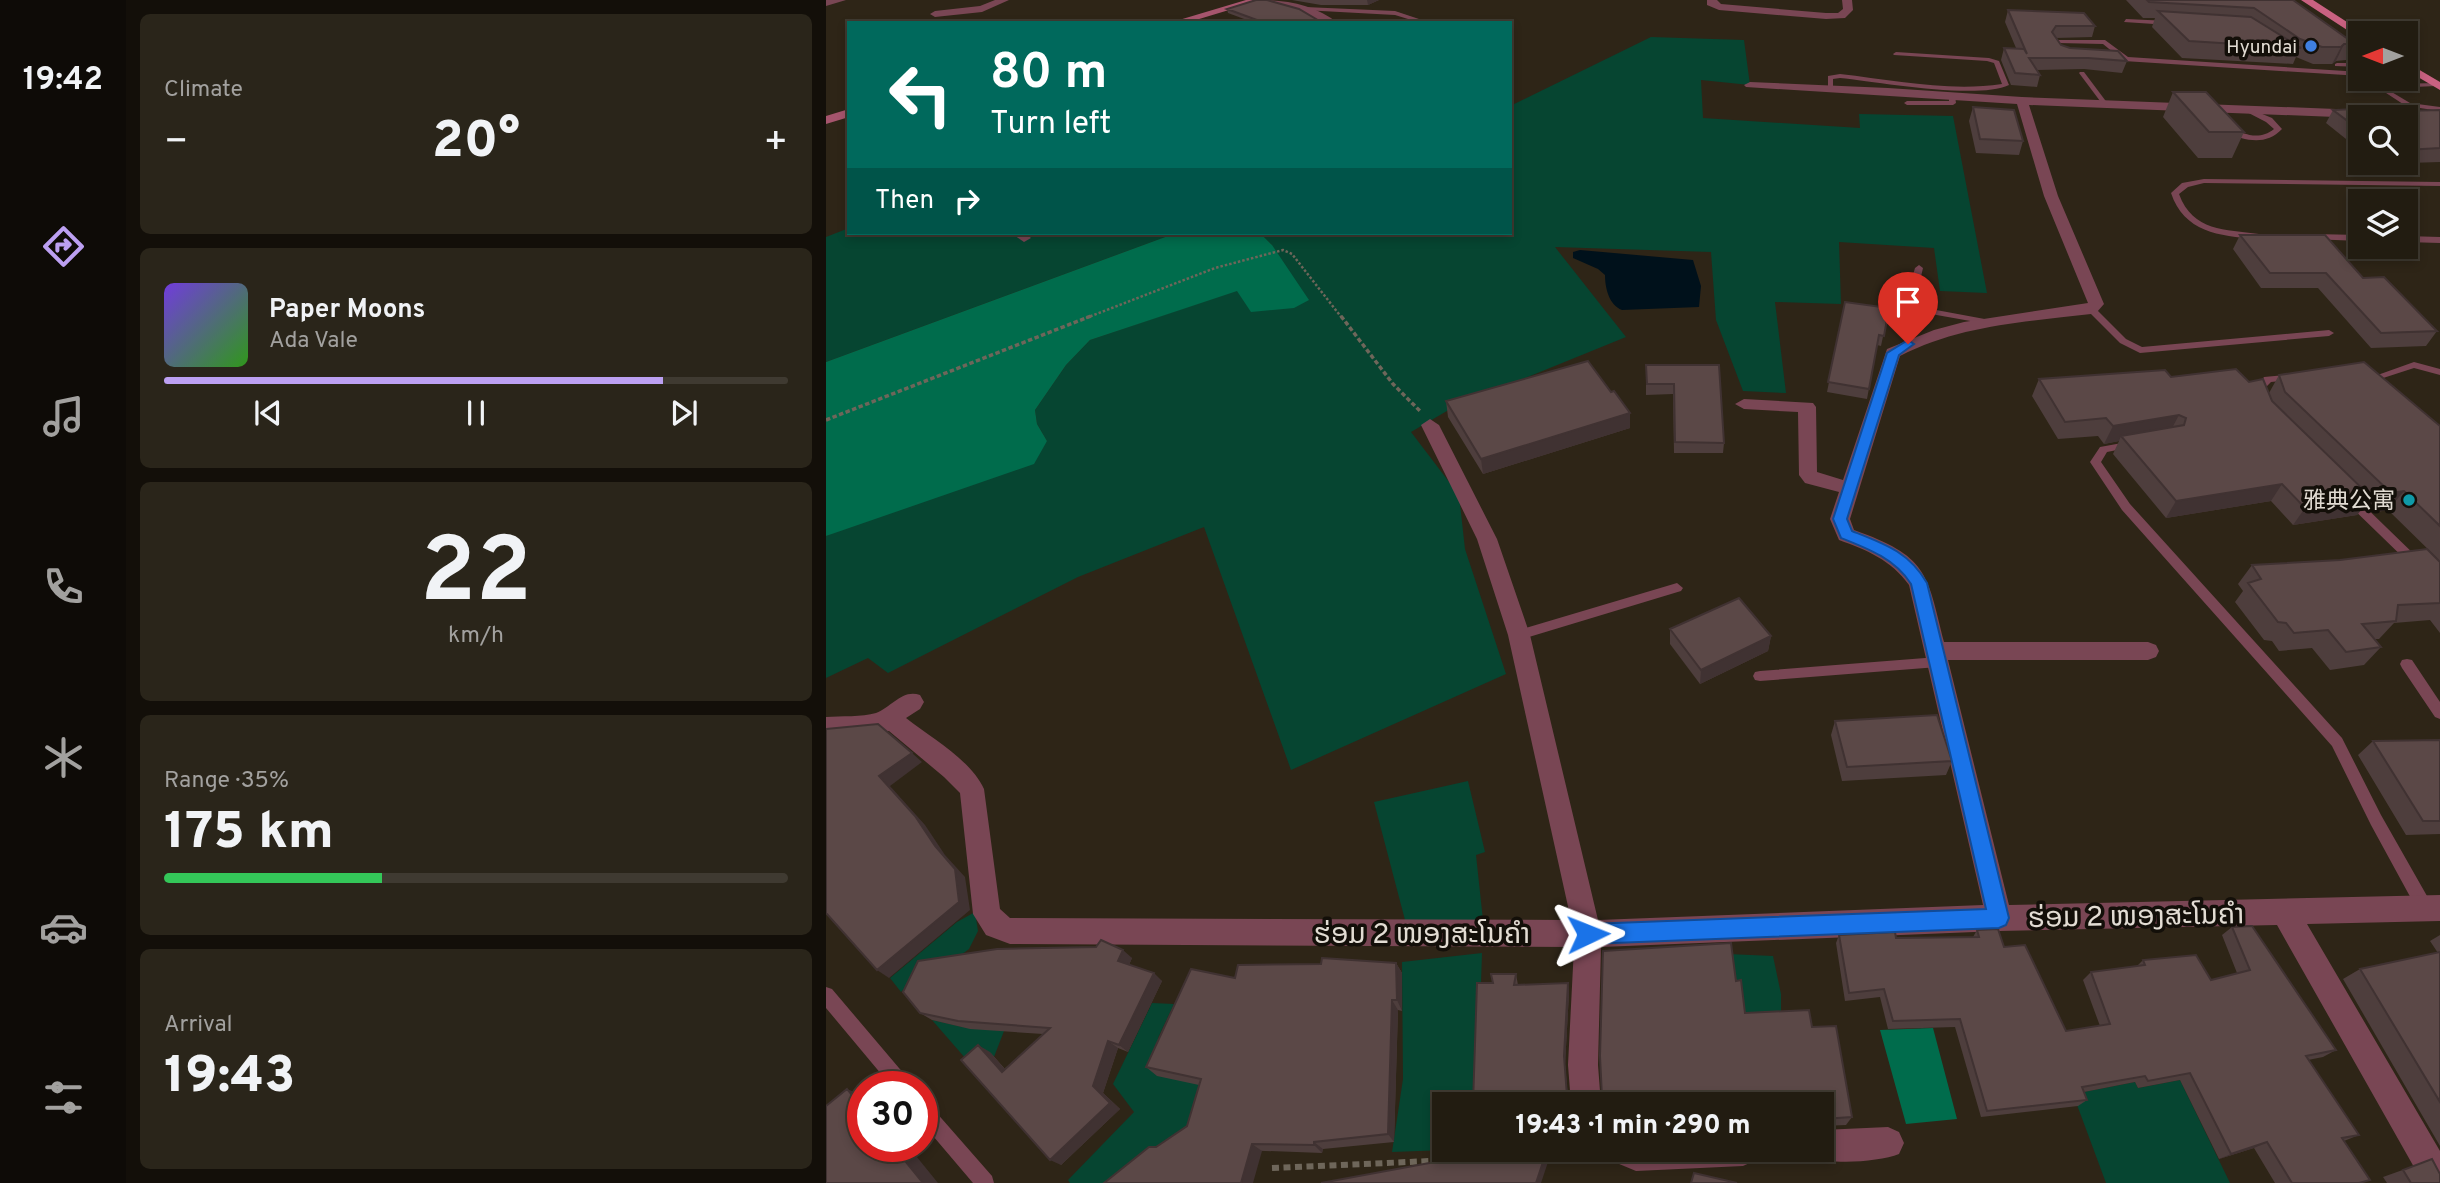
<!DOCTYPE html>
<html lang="en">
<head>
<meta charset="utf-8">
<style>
	body { margin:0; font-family:Overpass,"Noto Sans SC","Noto Sans Lao",sans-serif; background:#2a251a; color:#f1f3f6; height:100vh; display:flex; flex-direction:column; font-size:26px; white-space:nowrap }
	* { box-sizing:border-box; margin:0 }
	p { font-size:23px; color:#a2a19f }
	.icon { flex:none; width:38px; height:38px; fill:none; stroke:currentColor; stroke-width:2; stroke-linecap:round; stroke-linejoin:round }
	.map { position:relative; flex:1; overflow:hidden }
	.sheet { display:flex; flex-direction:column; gap:14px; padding:14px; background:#130f09; width:700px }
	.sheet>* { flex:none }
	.top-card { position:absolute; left:21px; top:21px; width:665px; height:214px; border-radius:0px; box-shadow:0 4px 10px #0003,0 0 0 2px #3f3a31; background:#00695c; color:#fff; overflow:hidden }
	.needle { width:46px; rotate:270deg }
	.tools { position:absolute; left:1522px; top:21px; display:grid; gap:14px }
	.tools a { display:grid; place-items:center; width:70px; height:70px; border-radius:0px; background:#221c11; box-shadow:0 4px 10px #0003,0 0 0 2px #3f3a31; font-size:35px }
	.speed { position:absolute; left:21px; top:1071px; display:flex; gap:14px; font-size:35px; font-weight:700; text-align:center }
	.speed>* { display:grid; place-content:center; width:91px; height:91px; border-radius:50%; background:#221c11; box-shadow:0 4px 10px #0003,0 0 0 2px #3f3a31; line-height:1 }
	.speed .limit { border:10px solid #d22; background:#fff; color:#111 }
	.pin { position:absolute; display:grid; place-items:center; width:60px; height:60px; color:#fff; margin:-72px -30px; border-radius:50% 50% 50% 0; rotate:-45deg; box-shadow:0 0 7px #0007 }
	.pin .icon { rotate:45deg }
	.me { position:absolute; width:77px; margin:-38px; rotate:88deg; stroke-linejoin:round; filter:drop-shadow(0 0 5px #0008) }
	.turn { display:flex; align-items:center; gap:24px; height:147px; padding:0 28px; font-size:32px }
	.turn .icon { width:91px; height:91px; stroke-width:2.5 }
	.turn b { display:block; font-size:49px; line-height:60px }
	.then { display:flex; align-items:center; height:66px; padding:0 28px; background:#0003; gap:14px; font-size:26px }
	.big { font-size:52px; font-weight:800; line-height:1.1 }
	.sheet .tile { flex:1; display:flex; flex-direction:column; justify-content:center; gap:10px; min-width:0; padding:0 24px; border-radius:10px; background:#2a251a }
	.sheet .dial { align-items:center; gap:0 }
	.dial b { font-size:91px; line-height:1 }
	.song { display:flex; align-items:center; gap:21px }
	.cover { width:84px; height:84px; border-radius:10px; background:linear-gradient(135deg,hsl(260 70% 55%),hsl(110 70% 35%)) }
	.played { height:7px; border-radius:4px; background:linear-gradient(90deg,#bca0f2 80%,#3f3a31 80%) }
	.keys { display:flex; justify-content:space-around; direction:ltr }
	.heat { display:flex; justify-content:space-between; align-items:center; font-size:38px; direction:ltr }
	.charge { height:10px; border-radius:5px; background:linear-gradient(90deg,#34c759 35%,#3f3a31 0) }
	.trip { position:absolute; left:606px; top:1092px; width:402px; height:70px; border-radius:0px; background:#221c11; box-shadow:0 4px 10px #0003,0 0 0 2px #3f3a31; font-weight:800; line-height:70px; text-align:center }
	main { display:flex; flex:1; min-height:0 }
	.tabs { display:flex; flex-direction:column; width:126px; justify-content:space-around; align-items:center; background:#0e0b07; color:#a2a19f }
	.tabs .icon { width:49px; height:49px }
	.tabs .selected { color:#bca0f2 }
	.tabs b { font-size:32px; color:#f1f3f6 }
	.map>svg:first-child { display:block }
	.green { fill:#064531 }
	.forest { fill:#006c4c }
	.water { fill:#00111b }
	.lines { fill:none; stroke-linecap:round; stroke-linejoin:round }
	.path-far2 { stroke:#6e665a; stroke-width:2.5; stroke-dasharray:2.5 2; stroke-linecap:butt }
	.path-far1 { stroke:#6e665a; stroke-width:3.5; stroke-dasharray:4.5 2.5; stroke-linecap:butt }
	.path { stroke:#6e665a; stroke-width:6; stroke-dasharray:7 4.5; stroke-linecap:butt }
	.lane { fill:#794654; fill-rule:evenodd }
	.street { fill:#794654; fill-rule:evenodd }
	.secondary { fill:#a6556d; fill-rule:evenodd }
	.primary { fill:#c96181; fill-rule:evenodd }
	.wall { fill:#4e3e3d }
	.shaded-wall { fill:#403232 }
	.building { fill:#5b4847; stroke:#403232; stroke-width:2 }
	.route { fill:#1a73e8; stroke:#114b97; stroke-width:2 }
	.shop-dot { fill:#3f7fe0; stroke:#130f09; stroke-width:2.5 }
	.culture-dot { fill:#0f9aa8; stroke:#130f09; stroke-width:2.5 }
	.labels { text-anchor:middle; stroke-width:7; stroke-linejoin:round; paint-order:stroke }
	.far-poi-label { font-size:19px; fill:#e2dcd3; stroke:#130f09; text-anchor:end }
	.poi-label { font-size:23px; fill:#e2dcd3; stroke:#130f09; text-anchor:end }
	.near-street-label { font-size:28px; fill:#e2dcd3; stroke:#130f09 }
</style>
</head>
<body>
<main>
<nav class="tabs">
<b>19:42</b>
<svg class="icon selected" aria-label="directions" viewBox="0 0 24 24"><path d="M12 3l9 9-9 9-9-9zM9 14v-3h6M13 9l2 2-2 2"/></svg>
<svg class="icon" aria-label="music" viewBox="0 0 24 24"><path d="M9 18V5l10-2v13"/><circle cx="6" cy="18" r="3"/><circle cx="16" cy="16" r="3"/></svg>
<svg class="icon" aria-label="phone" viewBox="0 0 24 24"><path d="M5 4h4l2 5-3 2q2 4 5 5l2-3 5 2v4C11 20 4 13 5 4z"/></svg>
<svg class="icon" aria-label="climate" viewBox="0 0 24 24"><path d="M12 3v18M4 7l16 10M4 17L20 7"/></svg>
<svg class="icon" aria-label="car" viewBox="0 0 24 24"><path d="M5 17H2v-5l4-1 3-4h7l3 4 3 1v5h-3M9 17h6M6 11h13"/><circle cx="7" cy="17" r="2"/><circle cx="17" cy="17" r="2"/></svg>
<svg class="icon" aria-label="filters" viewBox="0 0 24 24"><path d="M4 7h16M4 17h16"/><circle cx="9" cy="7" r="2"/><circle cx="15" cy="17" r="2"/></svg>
</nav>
<section class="sheet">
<div class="tile"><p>Climate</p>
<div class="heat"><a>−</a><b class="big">20°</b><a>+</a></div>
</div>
<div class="tile">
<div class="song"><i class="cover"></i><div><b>Paper Moons</b><p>Ada Vale</p></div></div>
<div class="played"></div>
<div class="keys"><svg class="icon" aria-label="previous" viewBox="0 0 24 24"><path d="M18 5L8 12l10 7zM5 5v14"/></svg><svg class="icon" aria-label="pause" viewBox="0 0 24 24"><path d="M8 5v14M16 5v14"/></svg><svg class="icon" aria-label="next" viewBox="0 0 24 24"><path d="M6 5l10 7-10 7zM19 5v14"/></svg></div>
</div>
<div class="tile dial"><b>22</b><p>km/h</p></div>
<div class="tile"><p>Range · 35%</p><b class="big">175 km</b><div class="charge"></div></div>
<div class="tile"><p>Arrival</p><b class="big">19:43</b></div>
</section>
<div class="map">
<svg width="1614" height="1183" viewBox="0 0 1614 1183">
	<rect width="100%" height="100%" fill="#2e2517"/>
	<!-- green -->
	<path class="green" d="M825,37L918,40L924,85L875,80L877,118L1034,128L1033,114L1127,116L1161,293L1114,291L1108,248L1013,242L1015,304L949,302L960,393L917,391L890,320L885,252L729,247L800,337L626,408L585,432L633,495L639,549L680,674L465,770L378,527L252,577L62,673L42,658L0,678V536L221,441L211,424L209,410L240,365L264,340L411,290L446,245L434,233H684V106Z
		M23,228V233H350L0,362V237Z
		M642,781L659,852L650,855L657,920H579L548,802Z
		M149,912L152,931L143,949L123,964L95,972L75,992L64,978L131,922Z
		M656,953L651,1104H618L620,1150L566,1152L577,1079L576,962Z
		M902,954L947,956L955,994V1017L916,1023Z
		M326,1003L348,1004L332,1038L380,1082L373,1134L300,1183H244L242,1180L308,1112L287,1084Z
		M106,1020L137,1027L178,1031L168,1057L163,1052L147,1067Z
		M1354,1080L1404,1183H1280L1247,1094L1309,1082L1312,1088Z"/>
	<!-- forest -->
	<path class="forest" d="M350,233H434L446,245L483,300L468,308L425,312L411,291L264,340L240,365L209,410L211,424L221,441L208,464L0,536V362Z
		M1107,1028L1131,1119L1080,1124L1054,1030Z"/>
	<!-- water -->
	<path class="water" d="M754,250L867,260L875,286L873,307L796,310C783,305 779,288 779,275L772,269L747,258V252Z"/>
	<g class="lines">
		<!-- path-far2 -->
		<path class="path-far2" d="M260,318L389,268L457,250L466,254L516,318"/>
		<!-- path-far1 -->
		<path class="path-far1" d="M515,316L567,384L595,412
			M0,420L265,316"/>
		<!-- path -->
		<path class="path" d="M718,1156L742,1155L747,1150
			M446,1168L650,1159"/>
		<!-- lane -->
		<path class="lane" d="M479,7L569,11L605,23H595L569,15L477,10Z
			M1300,19L1343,21L1346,23L1343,25L1298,22Z
			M1226,40H1279L1302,57L1535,72V76L1282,60L1280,59V57H1293L1277,44L1232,43L1237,51L1234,53L1231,51Z
			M1070,52L1163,58L1173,61L1183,85C1151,100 1053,82 1014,78L1007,79V90L1002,89V76L1014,74C1067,80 1123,92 1176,84L1168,63L1161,61L1068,55L1067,54Z
			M1511,63H1535V67L1509,66V64Z
			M1254,72H1258L1282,104L1281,105H1277L1253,73Z
			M1612,83V85L1610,86L1566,88L1564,91L1584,103L1614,107V111L1580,106L1557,91L1564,84Z
			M1126,94L1129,96L1130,103L1127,105H1081L1078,103L1081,101H1123V96Z
			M1413,106H1417L1446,118L1456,129C1440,146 1419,141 1400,132L1399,130L1403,128C1419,134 1433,141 1448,129L1440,122L1413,108Z
			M1378,179L1614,182V186L1378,183L1362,187L1353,194C1367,232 1399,229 1433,234V238L1430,239C1393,236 1358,232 1345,193L1356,183Z
			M1486,234L1535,235V241L1483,239V235Z
			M1580,236L1614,237V243L1580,242Z
			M1093,265L1097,268L1089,302L1094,307L1164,320L1167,321V325L1088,311L1079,303L1089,268Z
			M1265,306L1268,307L1300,339L1316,347L1503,330L1508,333L1503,336L1314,353L1294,343L1262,311V307Z
			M1588,362L1614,369V375L1588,368L1551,380L1546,377Z
			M1469,374L1474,377L1473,379L1445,382L1439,388V399L1435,400L1430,397L1429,388L1438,377Z
			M1307,441L1312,444L1311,446L1281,452L1275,462L1304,504L1516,738L1555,815L1605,903L1607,908L1605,913L1599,916L1593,913L1545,825L1506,746L1296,510L1264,462L1274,447Z
			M1524,495L1528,496L1593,559L1595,562L1593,565H1585L1520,502L1518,499L1520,496Z
			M851,583L857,588L855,591L693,640L689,639L687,635L689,631L693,630Z
			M1112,657L1117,658L1119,662L1117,666L1112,667L934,681L929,680L927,676L929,672L934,671Z
			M1581,659L1586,660L1614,702V719L1609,717L1576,668L1574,664L1576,660Z
			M0,987L6,989L84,1081L87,1087H66L0,1008Z
			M96,1100L102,1103L166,1176L168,1183H147L96,1123Z"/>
		<!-- street -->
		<path class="street" d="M0,0H20L0,6Z
			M169,0H183L156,12L109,17L104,14L109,11L154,6Z
			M437,0C463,0 491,6 512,23H498L475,11Z
			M881,0H891L895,4L1000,13H1012L1017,9L1016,0H1026L1027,10L1019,18L1000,19L893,10L881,5Z
			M924,82L1062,88L1196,97L1535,110L1541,114L1535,118L1203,105L1232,196L1278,304L1271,312L1265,314C1199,322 1134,325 1074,356L1024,519L1028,530C1101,556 1101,572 1118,642H1322L1330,645L1333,651L1330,657L1322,660H1122L1183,905L1614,895V921L1481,924L1614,1151V1183H1597L1451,925L1173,931L775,947L772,1065L775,1104H745L742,1065L748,947L184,944L160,935L147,914L134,793L118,777L63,731L0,737V717C15,716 36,717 50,713C66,707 76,689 94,695L98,702L94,709L80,718C105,738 144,759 158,789L174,909L184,918L745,920L682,635L651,539L595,425L604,419L613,425L671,539L704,635L772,920L1157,905L1083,585C1065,560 1041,550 1013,540L1004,519L1013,492L979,483L973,475L972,412L918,409L909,404L918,399L987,403L990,407L991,472L1017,480L1061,349L1108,330L1138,322L1262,303L1218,196L1191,104L920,87L918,85Z
			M185,233H200L205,238L198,242Z
			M1062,1127L1073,1132L1078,1143L1073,1154C1053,1162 1005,1165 985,1157L982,1150H996V1130Z
			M781,1150H933L928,1161L917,1166L810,1171L786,1161Z"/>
		<!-- secondary -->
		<path class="secondary" d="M420,0H436L360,23H343Z
			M23,109V117L0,124V116Z"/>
		<!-- primary -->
		<path class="primary" d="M1475,0H1487L1538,33H1535V39Z
			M1580,62L1614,82V90L1580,70Z"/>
	</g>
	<!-- wall -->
	<path class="wall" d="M466,0H553L542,5H495Z
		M1300,0H1467L1529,44L1520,60L1510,61L1506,64H1487L1470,57L1467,64L1356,58L1326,27L1329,18H1317Z
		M401,9L495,23H429L402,13Z
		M1182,10L1269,26L1266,37L1230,38L1235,45L1244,48L1301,61L1296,73L1258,69L1211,70L1214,75L1211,87L1185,85L1175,60L1178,48H1190L1179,22Z
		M1347,92L1418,132L1406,158H1372L1337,117Z
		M1147,107L1197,141L1193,155L1150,153L1143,121Z
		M1507,110L1578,111L1614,110V162L1551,164L1549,163H1580V117H1535V151L1500,123Z
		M1414,235L1537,278L1611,331L1600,346L1545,348L1492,288H1435L1407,249Z
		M1019,302L1063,308L1055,346L1051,345L1041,399L1001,392Z
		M820,365H893L898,443L897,453H848L847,394L820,395Z
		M1453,375L1614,426V633L1604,620L1568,623L1553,639H1549L1555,647L1538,665L1504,670L1486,648L1453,651L1446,641L1438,640L1409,602L1417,591L1412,584L1426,565L1611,558L1562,510L1550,512L1541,503L1531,515L1467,525L1445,501L1340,518L1287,454L1293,441L1278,444L1272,436L1232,439L1206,396L1213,379L1345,377L1423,382L1443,393Z
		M620,401L804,428L657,474L622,417Z
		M844,629L945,636L942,651L874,684L844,644Z
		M1009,721L1126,761L1120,775L1016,781L1005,735Z
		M1614,740V834L1580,835L1532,755L1547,741Z
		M1406,927L1510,1050L1497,1057L1482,1060L1533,1135L1518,1141L1535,1183H1449L1428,1148L1393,1159L1354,1080L1312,1088L1309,1082L1258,1092L1261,1100L1252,1106L1155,1117L1129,1027L1062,1029L1054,997L1019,1001L1010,943L1013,935L1070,938L1147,937L1151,930L1178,947L1240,1031L1274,1026L1257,980L1265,972L1311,966L1317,960L1385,980L1411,973L1396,935Z
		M1614,935V1146L1517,979L1534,969L1612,953L1604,941Z
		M270,947L306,958L303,965L336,981L302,1052L292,1048L277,1093L294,1109L235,1165L164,1052L179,1069L217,1034L144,1029L106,1020L94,1013Z
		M570,963L576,973V1011L572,1010L568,1142L497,1149L496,1153L330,1147L361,1126L373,1085L331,1076L320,1067L409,978Z
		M690,974L692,985L742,983L743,993L739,1065L742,1097L743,1098L776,1097L910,981L919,1013L986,1027L1026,1117L1020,1125L996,1126V1104H647L667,983Z
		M1585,1167L1614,1183H1561L1557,1177Z"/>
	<!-- shaded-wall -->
	<path class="shaded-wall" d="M541,0H553L542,5Z
		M1518,44L1510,61L1506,64L1515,47Z
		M804,413V428L657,474L655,459Z
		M1353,415L1344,432L1295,436L1293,441L1278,444L1287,426Z
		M1456,484L1445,501L1340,518L1350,501Z
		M1578,491L1562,510L1550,512L1565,493Z
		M1545,497L1531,515L1467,525L1479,508Z
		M945,636L942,651L874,684L875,670Z
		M86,753L96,762L64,786L99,825L119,855L139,877L144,910L63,978L51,970L109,846L53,776Z
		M297,950L306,958L301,969L292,961Z
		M570,963L576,973V1011L571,1000Z
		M328,973L336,981L302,1052L293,1045Z
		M742,983L743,993L739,1065L742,1104L738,1056Z
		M566,1000L572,1010L568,1142L562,1134Z
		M282,1041L292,1048L277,1093L294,1109L235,1165L224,1160L267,1086Z
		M152,1045L164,1052L187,1079L176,1072Z
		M21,1089L37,1096V1109Z
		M488,1142L497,1149L496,1153L488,1145Z
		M1441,1142L1428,1148L1393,1159L1405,1154Z
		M426,1144L436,1151L427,1183H415Z
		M67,1146H82L112,1183H97Z
		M721,1150H726L715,1183H710Z"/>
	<!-- building -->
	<path class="building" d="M430,0H441L473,9L495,22L439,23L401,9Z
		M1321,0H1467L1529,44H1518L1515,47H1496L1474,39L1428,8L1323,2Z
		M1182,10L1258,13L1269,26H1230L1226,32L1235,45L1244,48L1292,51L1301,61L1262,58H1203L1214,75L1189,73L1178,48L1198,49L1201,54Z
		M1332,11L1425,17L1475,48L1363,41Z
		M1347,92H1380L1418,132H1383Z
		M1147,107L1188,110L1197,141L1154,139Z
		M1572,107L1578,111L1614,110V148L1580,150V117H1535V131L1507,110Z
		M1414,235H1499L1537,278L1558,277L1611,331L1555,333L1500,273H1444Z
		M1019,302L1063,308L1058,336L1053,335L1043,389L1002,382Z
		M762,361L785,392L788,391L804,413L655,459L620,401Z
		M1538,362L1614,426V526L1578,491L1565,493L1459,392L1453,375Z
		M820,365H893L898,443L849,442L848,384H821Z
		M1410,369L1423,382L1437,379L1446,401L1545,497L1479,508L1456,484L1350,501L1295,436L1358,425L1360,418L1353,415L1287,426L1280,418L1239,422L1213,379L1339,370L1345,377Z
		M1601,549L1614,562V603L1572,605L1570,621L1536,624L1555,647L1520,652L1502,630L1468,633L1460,623L1452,622L1422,583L1435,579L1426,565L1514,560Z
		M913,598L945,636L875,670L844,629Z
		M1111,715L1126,761L1021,767L1009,721Z
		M52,724L86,753L53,776L89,816L109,846L129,869L133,902L51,970L0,913V729Z
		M1614,740V821H1597L1547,741Z
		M1426,926L1510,1050L1480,1056L1533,1135L1516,1138L1544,1180L1533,1183H1466L1441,1142L1405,1154L1364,1073L1322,1081L1319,1076L1256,1087L1261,1100L1161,1111L1134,1019L1067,1021L1058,989L1023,993L1013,935L1069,932L1070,938L1153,937L1151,930L1172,929L1178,947L1199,945L1240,1031L1284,1024L1265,972L1319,965L1317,960L1370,955L1385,980L1424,970L1406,927Z
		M275,940L297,950L292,961L328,973L293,1045L282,1041L267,1086L284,1103L224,1160L135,1060L152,1045L176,1072L224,1028L132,1021L94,1013L77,992L92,961L171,949L270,947Z
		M905,943L910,981L915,980L919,1013L983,1010L986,1027L1010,1026L1026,1117L996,1119V1104H839L838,1099L773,1104H647L651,983H667L665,974H690L688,985L742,983L738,1056L741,1096L743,1098L776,1097L774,1056L777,951Z
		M1614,952V1102L1534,969Z
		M496,958L570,963L571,1000H566L562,1134L488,1142V1145L426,1144L415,1183H278L323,1147H330L361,1126L375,1079L320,1067L365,969L409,978L412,965L495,964Z
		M21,1089L37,1109V1146H67L97,1183H0V1106Z
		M646,1150H721L710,1183H495L625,1159L645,1160Z
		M1606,1159L1614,1174V1183H1585L1577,1170Z
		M868,1173L911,1183H865Z"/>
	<!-- route -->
	<path class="route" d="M1082,340L1088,344L1073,355L1021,519L1026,531C1059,544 1083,552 1101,583L1183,918L1180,925L1173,928L762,944L755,941L752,934L755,927L762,924L1160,909L1085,584C1069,559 1043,549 1015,538L1007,519L1061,353Z"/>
	<!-- markers -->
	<circle class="shop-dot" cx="1485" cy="46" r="7"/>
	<circle class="culture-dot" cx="1583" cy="500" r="7"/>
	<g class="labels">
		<!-- far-poi labels -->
		<g class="far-poi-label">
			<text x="1471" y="53">Hyundai</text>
		</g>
		<!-- poi labels -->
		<g class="poi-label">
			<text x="1569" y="508">雅典公寓</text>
		</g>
		<!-- near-street labels -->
		<g class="near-street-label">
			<text transform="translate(1310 915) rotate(-1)" y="10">ຮ່ອມ 2 ໜອງສະໂນຄໍາ</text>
			<text x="596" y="943">ຮ່ອມ 2 ໜອງສະໂນຄໍາ</text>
		</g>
	</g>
</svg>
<div class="tools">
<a><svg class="needle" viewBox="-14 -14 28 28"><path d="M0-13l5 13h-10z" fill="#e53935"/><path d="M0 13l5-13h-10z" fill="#a2a19f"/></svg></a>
<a><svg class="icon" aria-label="search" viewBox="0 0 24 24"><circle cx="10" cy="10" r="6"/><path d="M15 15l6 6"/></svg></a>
<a><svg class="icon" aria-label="layers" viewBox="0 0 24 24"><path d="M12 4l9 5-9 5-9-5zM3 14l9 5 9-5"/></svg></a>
</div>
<div class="speed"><div class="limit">30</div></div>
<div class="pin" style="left:1082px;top:344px;background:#d93025"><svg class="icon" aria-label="arrive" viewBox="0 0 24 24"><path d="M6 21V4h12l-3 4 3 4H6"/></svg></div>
<svg class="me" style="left:762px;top:934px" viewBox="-20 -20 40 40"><path d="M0-17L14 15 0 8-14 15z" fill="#1a73e8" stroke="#fff" stroke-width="4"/></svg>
<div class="trip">19:43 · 1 min · 290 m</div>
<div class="top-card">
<div class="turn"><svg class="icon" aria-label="left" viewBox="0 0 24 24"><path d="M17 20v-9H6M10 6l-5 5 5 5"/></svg><div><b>80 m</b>Turn left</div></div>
<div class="then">Then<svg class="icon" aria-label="right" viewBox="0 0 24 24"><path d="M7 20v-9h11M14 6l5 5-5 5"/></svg></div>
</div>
</div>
</main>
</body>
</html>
